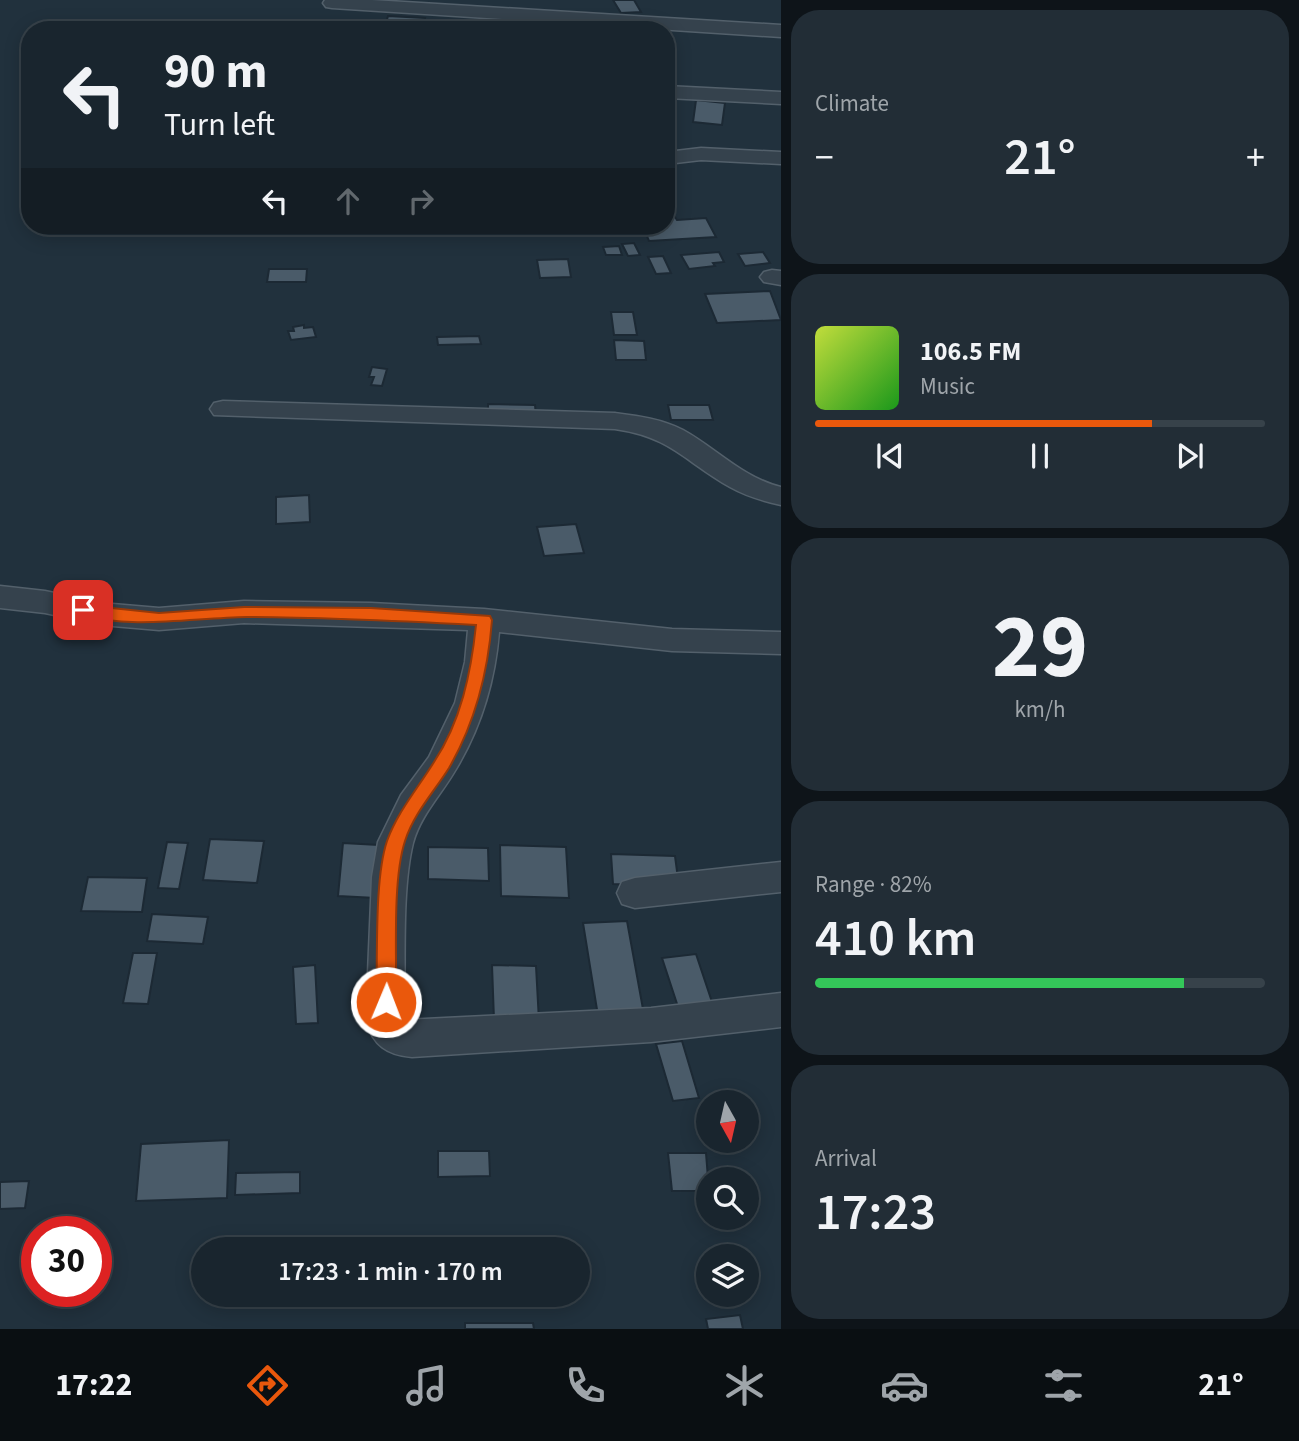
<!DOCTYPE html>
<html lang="en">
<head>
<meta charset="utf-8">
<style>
	body { margin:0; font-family:"Source Sans 3",sans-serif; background:#222d36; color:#f1f3f6; height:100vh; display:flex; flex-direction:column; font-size:26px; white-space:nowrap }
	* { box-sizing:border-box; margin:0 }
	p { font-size:23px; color:#9fa5aa }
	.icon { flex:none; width:38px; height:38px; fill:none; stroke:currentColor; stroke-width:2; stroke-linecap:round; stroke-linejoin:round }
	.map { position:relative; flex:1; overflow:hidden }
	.sheet { display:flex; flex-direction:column; gap:10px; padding:10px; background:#0e1419; width:518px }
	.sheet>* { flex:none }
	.hud { position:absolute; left:21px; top:21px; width:654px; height:214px; border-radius:28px; box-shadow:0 4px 18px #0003,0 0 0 2px #37424a; background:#19252e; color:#f1f3f6; overflow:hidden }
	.needle { width:46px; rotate:172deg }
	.tools { position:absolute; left:696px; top:1090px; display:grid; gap:14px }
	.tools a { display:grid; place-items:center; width:63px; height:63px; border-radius:50%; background:#19252e; box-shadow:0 4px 18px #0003,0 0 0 2px #37424a; font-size:35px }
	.speed { position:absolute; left:21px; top:1216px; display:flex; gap:14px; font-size:35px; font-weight:700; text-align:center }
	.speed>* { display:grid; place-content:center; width:91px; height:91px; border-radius:50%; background:#19252e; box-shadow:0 4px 18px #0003,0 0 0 2px #37424a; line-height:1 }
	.speed .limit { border:10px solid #d22; background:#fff; color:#111 }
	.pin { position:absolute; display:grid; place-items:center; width:60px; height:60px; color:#fff; margin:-30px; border-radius:14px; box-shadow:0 4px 10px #0006 }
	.me { position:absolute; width:77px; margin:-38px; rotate:1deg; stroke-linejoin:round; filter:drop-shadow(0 0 5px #0008) }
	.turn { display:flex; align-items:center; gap:24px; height:147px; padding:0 28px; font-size:32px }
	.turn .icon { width:91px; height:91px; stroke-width:2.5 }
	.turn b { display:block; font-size:49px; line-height:60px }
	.lanes { display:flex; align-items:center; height:66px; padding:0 28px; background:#0003; justify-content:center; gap:35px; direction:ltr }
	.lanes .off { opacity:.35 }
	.big { font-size:52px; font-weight:600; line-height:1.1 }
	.sheet .widget { flex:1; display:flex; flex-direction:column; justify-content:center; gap:10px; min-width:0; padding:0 24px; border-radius:28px; background:#222d36 }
	.sheet .dial { align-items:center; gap:0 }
	.dial b { font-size:91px; line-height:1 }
	.song { display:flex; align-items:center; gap:21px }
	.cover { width:84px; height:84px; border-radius:10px; background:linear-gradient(135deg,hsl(70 70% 55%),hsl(120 70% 35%)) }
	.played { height:7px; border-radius:4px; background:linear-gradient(90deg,#ea580c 75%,#37424a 75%) }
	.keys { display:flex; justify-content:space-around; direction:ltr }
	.heat { display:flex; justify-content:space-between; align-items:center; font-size:38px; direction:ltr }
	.charge { height:10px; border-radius:5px; background:linear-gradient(90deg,#34c759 82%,#37424a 0) }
	.trip { position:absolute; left:191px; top:1237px; width:399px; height:70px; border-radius:35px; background:#19252e; box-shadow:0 4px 18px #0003,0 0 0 2px #37424a; font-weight:600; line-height:70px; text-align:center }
	.tabs { display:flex; height:112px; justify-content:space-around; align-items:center; background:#0a0f12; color:#9fa5aa }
	.tabs .icon { width:49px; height:49px }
	.tabs .selected { color:#ea580c }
	.tabs b { font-size:32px; color:#f1f3f6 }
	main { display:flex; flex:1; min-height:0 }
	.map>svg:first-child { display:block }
	.building { fill:#4a5b69; stroke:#1c2934; stroke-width:2 }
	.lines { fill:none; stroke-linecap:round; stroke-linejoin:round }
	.minor-casing { stroke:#53606b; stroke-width:3 }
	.minor { fill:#35424d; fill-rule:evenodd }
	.route { fill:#ea580c; stroke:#983908; stroke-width:2 }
</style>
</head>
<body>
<main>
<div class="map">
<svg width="781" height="1329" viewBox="0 0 781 1329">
	<rect width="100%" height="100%" fill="#21313d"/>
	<!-- building -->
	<path class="building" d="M613,0H634L641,12L621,13Z
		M388,16L425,18L421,30H384Z
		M696,100L725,103L722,125L693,122Z
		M667,217H675L677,220L706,218L716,237L649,241L643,227L667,226Z
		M634,243L640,255L628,256L622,244Z
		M619,246L622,255H606L603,247Z
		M719,252L724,262L713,263L715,266L689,269L681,255Z
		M763,252L770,263L745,266L738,254Z
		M663,256L671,273L656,274L648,257Z
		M568,259L571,277L540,278L537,260Z
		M269,269H307L306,282H267Z
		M770,291L781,320L717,323L705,294Z
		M611,312H633L637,335H614Z
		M304,325V328L313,327L316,337L291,340L288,331H294L293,327Z
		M479,336L481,344L438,345L437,337Z
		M614,340L644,341L646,360H616Z
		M372,367L387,369L382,386L371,385L374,377H369Z
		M488,404L535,405L536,416L488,415Z
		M668,405H709L713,420H671Z
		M309,495L310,522L276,524V497Z
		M576,524L584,553L544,556L537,527Z
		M210,839L264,841L257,883L203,880Z
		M167,842L188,843L179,889L158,888Z
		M343,843L379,845L376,898L338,896Z
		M500,845L566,847L569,898L501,896Z
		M428,847L488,848L489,881L428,879Z
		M611,854L675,856L679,886L613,884Z
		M88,877L147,878L142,912L81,911Z
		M152,914L208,917L203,944L147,941Z
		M627,921L645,1020L599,1022L583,923Z
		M133,953H157L148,1004L123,1003Z
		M696,954L714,1008L680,1013L662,958Z
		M315,965L318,1023L296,1024L293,967Z
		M492,965L536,966L539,1021L494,1020Z
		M682,1041L699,1098L673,1101L656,1044Z
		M229,1140L227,1198L136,1201L141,1144Z
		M438,1151H489L490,1176L438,1177Z
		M668,1153H706L709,1191H672Z
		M300,1172V1193L235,1195L236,1173Z
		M29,1181L25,1208L0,1209V1182Z
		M740,1315L743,1329H708L706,1319Z
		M465,1323H533L534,1329H465Z"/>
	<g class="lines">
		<!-- minor casing -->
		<g class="minor-casing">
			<path id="minor" d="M325,0H372L781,25V37L332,8L326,7L323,3Z
				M667,86L781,92V104L667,98Z
				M701,148L781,152V164L701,160L667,164V152Z
				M772,270L781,271V285L764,282L760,277L764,272Z
				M223,401L615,413C638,416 662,419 683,430C716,448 743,478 781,487V505C763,501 746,496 730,487C684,461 671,437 615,429L214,415L210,409L214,403Z
				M0,586L45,591L101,603L159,608L244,601L371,603L484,609L672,629L781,632V654L672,651L499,632C495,682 480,731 453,774C439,797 420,817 413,843C401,892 406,968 404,1020L651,1008L781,993V1027L651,1042L412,1057C387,1055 373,1045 366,1021L372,877L378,842L401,795L429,757L455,703L465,662L468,630L244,623L159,630L101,625L45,613L0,608Z
				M781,862V892L635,908L622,904L617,893L622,882L635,878Z"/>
		</g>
		<!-- minor -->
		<use href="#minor" class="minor"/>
	</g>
	<!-- route -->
	<path class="route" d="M83,605L159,613L244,607L371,608L490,616L492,620C488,673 476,721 449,768C434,792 414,813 405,841C392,881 397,958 396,1002L393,1008L386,1010L379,1008L376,1002C378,958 374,880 387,841C398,811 418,788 434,762C461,721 471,673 476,625C400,621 324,617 247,617C190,618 133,630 77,614L75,610L77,606Z"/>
</svg>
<div class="tools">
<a><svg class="needle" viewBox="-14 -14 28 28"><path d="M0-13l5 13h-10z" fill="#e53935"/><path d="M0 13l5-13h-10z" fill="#9fa5aa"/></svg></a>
<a><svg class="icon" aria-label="search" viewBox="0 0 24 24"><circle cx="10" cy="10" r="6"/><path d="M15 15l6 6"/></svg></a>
<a><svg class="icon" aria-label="layers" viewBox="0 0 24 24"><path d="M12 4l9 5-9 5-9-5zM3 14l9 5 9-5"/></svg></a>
</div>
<div class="speed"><div class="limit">30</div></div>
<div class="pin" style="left:83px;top:610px;background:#d93025"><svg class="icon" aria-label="arrive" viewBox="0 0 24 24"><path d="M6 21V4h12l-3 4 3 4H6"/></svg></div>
<svg class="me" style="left:386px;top:1002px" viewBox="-20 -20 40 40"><circle r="17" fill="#ea580c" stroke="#fff" stroke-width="3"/><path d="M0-11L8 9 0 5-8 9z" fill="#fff"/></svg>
<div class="trip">17:23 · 1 min · 170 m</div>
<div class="hud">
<div class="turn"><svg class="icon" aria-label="left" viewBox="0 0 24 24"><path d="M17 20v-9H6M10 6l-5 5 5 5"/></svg><div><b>90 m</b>Turn left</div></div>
<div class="lanes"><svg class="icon" aria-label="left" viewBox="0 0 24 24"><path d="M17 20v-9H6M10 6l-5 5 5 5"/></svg><svg class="icon off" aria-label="ahead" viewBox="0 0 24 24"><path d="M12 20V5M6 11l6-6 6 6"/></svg><svg class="icon off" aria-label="right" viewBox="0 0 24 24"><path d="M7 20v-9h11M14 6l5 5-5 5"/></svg></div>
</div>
</div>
<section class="sheet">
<div class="widget"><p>Climate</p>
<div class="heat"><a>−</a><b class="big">21°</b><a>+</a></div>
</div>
<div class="widget">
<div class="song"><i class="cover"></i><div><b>106.5 FM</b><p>Music</p></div></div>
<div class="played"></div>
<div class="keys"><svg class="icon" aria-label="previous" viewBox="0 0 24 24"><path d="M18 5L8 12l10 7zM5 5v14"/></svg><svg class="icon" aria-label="pause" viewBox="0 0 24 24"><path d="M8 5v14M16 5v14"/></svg><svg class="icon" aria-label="next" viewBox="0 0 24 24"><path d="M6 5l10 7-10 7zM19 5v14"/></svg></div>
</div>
<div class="widget dial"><b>29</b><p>km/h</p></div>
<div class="widget"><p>Range · 82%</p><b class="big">410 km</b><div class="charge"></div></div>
<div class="widget"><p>Arrival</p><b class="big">17:23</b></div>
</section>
</main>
<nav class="tabs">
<b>17:22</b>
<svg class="icon selected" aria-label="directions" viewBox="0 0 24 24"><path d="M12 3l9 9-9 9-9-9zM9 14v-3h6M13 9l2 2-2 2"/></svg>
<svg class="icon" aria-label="music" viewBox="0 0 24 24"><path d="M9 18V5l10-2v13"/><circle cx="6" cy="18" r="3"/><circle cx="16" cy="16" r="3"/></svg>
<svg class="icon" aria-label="phone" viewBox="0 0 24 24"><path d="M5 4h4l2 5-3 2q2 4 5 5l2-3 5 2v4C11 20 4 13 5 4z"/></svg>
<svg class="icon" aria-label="climate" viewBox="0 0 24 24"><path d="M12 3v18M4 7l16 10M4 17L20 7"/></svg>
<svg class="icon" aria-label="car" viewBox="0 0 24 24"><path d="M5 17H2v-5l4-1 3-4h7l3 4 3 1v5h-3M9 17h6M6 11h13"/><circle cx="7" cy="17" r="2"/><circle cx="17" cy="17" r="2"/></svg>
<svg class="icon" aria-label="filters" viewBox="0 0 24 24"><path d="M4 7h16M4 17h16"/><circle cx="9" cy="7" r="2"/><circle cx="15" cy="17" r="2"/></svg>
<b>21°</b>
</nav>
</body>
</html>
